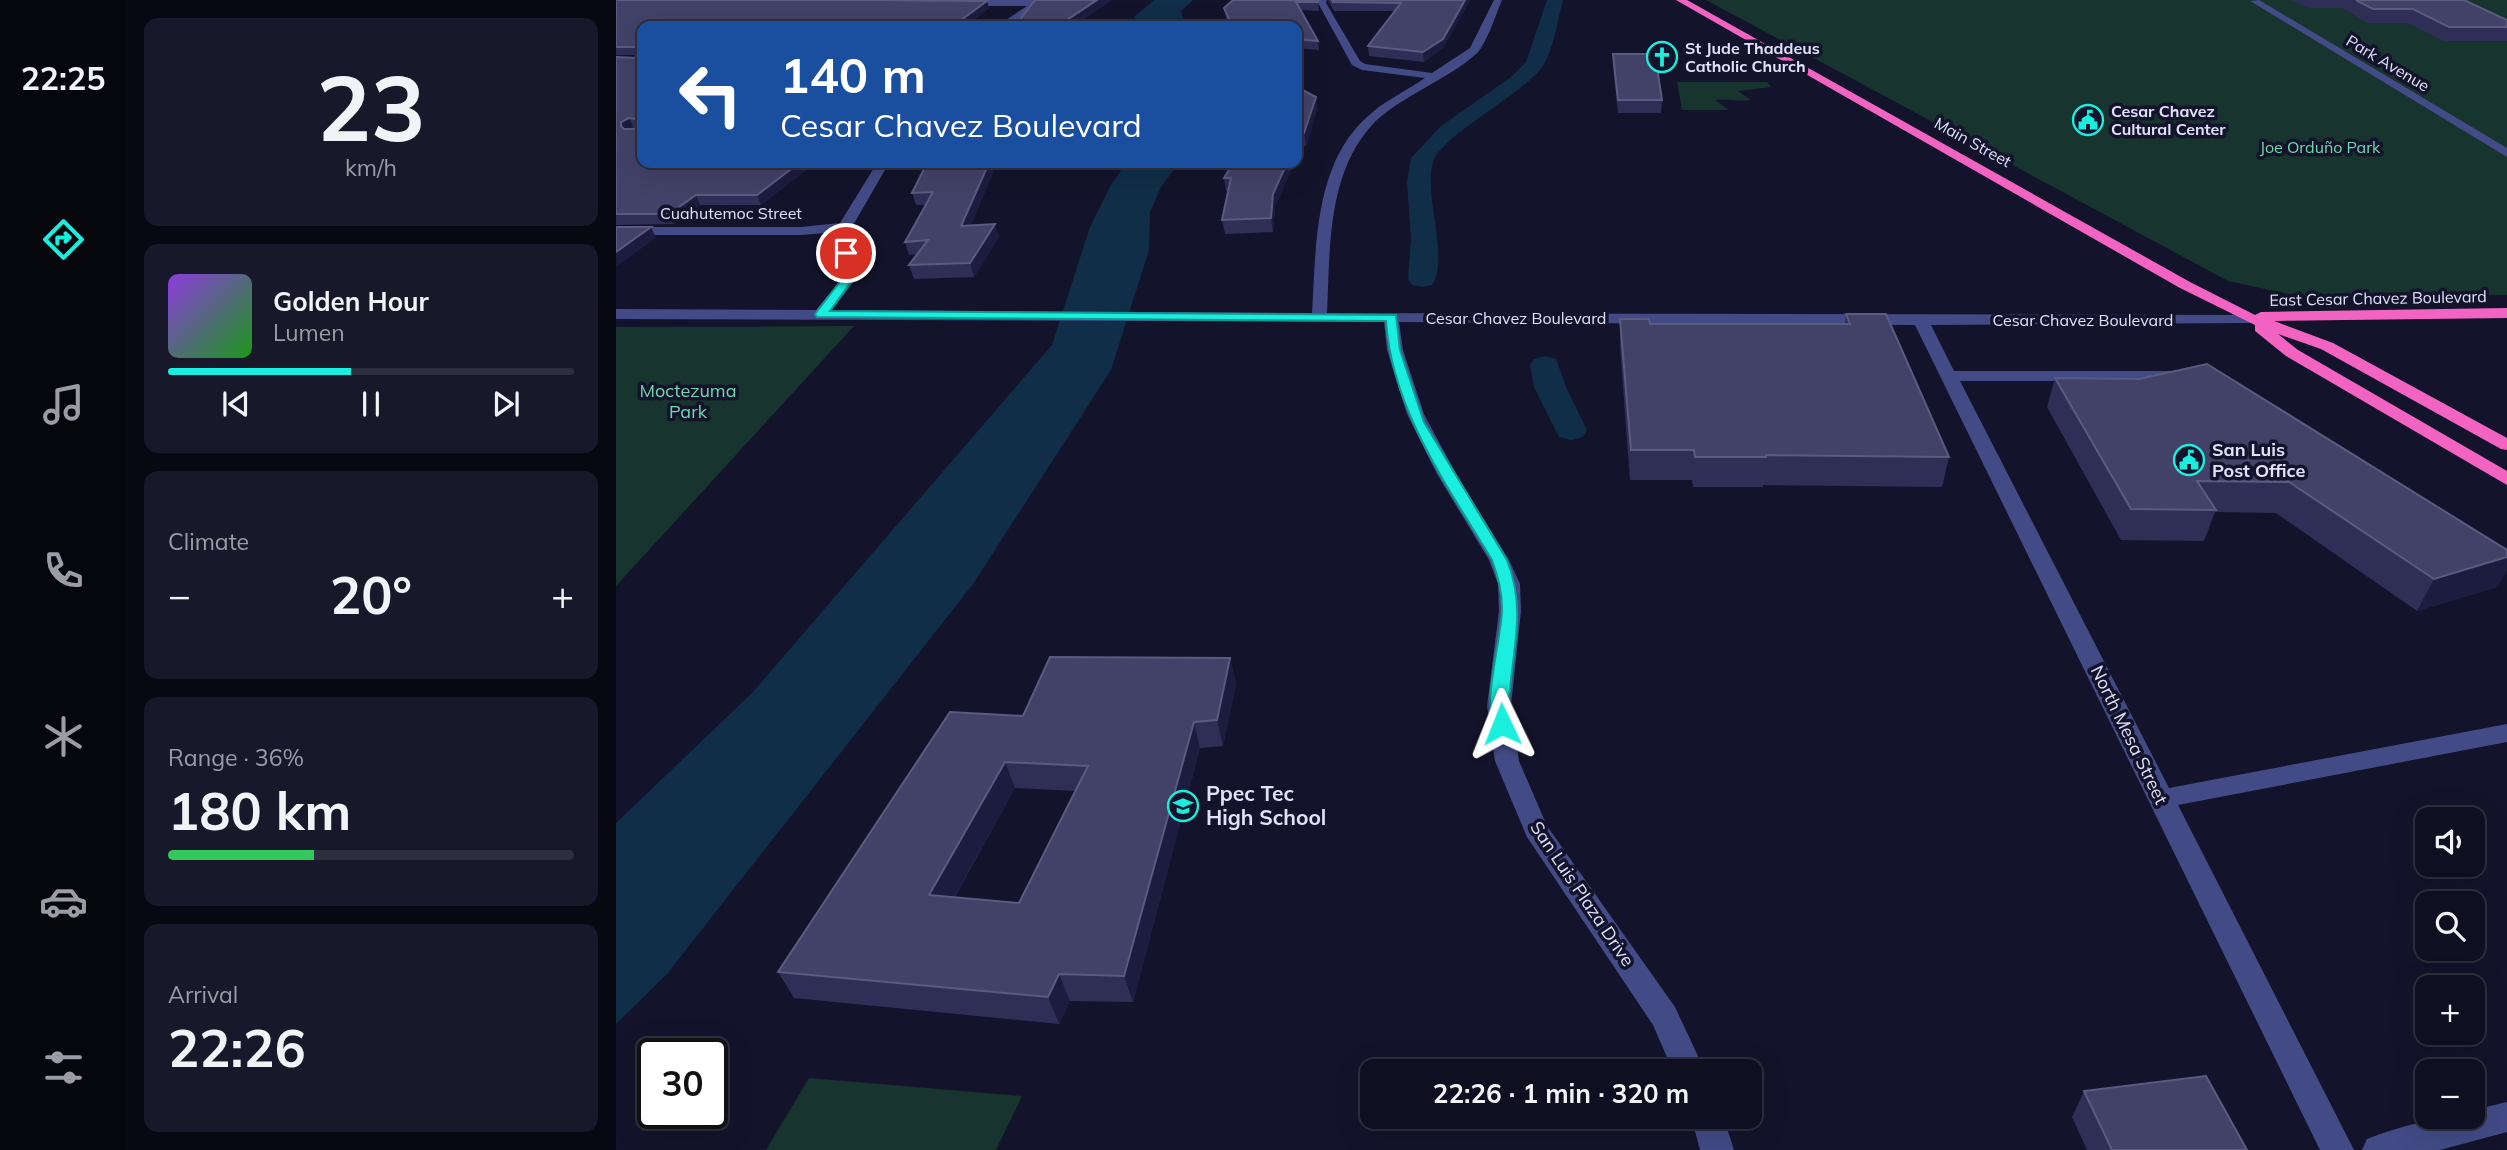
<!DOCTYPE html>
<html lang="en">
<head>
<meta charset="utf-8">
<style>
	body { margin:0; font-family:Mulish,sans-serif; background:#171829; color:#f1f3f6; height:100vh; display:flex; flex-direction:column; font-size:26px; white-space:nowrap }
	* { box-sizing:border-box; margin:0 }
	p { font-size:23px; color:#9b9ca5 }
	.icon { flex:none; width:38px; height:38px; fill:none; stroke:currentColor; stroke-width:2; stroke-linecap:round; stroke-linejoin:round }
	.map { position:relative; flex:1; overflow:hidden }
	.sheet { display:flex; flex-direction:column; gap:18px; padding:18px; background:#080812; width:490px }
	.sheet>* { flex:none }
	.hud { position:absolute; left:21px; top:21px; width:665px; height:147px; border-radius:14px; box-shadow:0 7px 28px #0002,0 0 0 2px #2e2f3e; background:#1a4fa0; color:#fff; overflow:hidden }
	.tools { position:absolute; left:1799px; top:807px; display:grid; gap:14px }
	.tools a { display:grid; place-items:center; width:70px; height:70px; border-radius:14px; background:#0e0f20; box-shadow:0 7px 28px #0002,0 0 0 2px #2e2f3e; font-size:35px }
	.speed { position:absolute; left:21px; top:1038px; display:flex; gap:14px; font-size:35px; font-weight:700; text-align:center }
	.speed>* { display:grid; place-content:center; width:91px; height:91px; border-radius:50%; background:#0e0f20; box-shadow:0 7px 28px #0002,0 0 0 2px #2e2f3e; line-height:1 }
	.speed .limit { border:4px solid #111; border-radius:10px; background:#fff; color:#111 }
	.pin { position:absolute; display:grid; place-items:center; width:60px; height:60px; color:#fff; margin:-30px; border:4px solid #fff; border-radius:50%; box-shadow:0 2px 7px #0007 }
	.me { position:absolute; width:77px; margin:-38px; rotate:358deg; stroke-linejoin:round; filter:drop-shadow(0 0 5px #0008) }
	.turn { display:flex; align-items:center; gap:24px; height:147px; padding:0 28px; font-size:32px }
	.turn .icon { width:91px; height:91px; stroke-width:2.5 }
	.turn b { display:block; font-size:49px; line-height:60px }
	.big { font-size:52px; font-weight:700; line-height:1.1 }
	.sheet .card { flex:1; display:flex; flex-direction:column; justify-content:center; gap:10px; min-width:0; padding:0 24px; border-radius:14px; background:#171829 }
	.sheet .dial { align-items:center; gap:0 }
	.dial b { font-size:91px; line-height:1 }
	.song { display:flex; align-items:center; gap:21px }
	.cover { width:84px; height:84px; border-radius:10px; background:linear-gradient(135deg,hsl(270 70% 55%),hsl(120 70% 35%)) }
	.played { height:7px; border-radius:4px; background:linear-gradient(90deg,#1aeede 45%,#2e2f3e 45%) }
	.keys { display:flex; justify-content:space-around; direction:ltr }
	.heat { display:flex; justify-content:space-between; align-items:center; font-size:38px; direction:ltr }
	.charge { height:10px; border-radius:5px; background:linear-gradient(90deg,#34c759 36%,#2e2f3e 0) }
	.trip { position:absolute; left:744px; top:1059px; width:402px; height:70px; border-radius:14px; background:#0e0f20; box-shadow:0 7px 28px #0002,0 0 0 2px #2e2f3e; font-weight:700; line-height:70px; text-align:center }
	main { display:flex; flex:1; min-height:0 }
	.tabs { display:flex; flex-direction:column; width:126px; justify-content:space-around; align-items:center; background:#06060d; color:#9b9ca5 }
	.tabs .icon { width:49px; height:49px }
	.tabs .selected { color:#1aeede }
	.tabs b { font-size:32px; color:#f1f3f6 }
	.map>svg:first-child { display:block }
	.green { fill:#17342e }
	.water { fill:#102e47 }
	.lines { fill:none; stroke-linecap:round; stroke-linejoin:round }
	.canal { fill:#102e47; fill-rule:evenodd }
	.minor { fill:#424b86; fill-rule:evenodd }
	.highway { fill:#f364c2; fill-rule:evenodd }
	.wall { fill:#2f2e57; fill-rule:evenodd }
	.shaded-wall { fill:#1c1c3e }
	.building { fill:#424268; stroke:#5b5b80; stroke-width:2; fill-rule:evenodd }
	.route { fill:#1aeede; stroke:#119b90; stroke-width:2 }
	.labels { text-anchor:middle; stroke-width:7; stroke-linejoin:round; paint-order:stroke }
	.far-poi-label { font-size:16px; font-weight:bold; fill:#e0e1fd; stroke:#13142b; text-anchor:start }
	.far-street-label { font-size:16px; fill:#e0e1fd; stroke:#13142b }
	.far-park-label { font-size:16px; fill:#6fd9ac; stroke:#13142b }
	.park-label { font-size:18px; fill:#6fd9ac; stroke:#13142b }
	.poi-label { font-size:18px; font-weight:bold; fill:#e0e1fd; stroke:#13142b; text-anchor:start }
	.street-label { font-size:18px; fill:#e0e1fd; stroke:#13142b }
	.near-poi-label { font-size:21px; font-weight:bold; fill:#e0e1fd; stroke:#13142b; text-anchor:start }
</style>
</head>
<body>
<main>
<nav class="tabs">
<b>22:25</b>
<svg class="icon selected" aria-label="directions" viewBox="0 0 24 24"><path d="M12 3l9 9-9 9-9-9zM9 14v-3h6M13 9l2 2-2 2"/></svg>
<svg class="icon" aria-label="music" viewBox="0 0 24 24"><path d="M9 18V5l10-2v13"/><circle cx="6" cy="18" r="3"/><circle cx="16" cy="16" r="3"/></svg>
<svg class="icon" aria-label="phone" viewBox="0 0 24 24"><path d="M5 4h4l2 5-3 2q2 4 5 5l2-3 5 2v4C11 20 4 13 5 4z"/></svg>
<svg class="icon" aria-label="climate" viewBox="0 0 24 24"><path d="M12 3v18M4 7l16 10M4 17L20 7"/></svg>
<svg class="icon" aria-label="car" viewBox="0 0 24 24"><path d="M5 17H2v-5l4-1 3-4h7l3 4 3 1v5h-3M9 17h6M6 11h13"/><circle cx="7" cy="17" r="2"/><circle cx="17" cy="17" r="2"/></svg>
<svg class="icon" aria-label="filters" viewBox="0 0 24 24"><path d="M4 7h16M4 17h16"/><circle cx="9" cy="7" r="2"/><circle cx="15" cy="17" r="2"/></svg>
</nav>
<section class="sheet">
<div class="card dial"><b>23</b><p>km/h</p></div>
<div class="card">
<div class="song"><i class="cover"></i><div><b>Golden Hour</b><p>Lumen</p></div></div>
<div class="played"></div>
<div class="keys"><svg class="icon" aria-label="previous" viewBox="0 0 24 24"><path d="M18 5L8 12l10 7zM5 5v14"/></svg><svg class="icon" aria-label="pause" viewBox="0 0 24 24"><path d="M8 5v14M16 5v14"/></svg><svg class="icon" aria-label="next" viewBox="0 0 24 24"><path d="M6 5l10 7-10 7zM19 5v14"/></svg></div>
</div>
<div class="card"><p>Climate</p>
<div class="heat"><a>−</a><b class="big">20°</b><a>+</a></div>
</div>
<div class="card"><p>Range · 36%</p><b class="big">180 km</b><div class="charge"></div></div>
<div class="card"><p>Arrival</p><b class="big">22:26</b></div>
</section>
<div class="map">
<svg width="1891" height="1150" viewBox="0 0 1891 1150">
	<rect width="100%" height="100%" fill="#13142b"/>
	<!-- green -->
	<path class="green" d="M1090,0H1891V295H1677L1612,281Z
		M1061,82H1151L1155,87L1122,91L1135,100C1123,102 1112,98 1099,100L1113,110H1066Z
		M238,326L0,586V327Z
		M193,1078L406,1096L380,1150H150Z"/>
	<!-- water -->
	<path class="water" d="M538,0H577L565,11L569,26H517L519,16Z
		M510,163H563L545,187L534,212L533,250L495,370L357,584L51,974L0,1024V823L136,693L436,345L474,227L495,185Z"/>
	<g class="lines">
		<!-- canal -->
		<path class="canal" d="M931,0H947C942,18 937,53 926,67C906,95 824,136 817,162C807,194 834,259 816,285L806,287L796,285L792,279L795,239L791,182L795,158L825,126L895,77L910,62Z
			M929,356L940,359L950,387L971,430L967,437L955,440L943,437L918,387L914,365L918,359Z"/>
		<!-- minor -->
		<path class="minor" d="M421,0L424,1V5L392,26H381L411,6H345L341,3L345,0Z
			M703,0H711L710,3L744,61L749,64L816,73L854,48L878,0H886C880,14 871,43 861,53C834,79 782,97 756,125C711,174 714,250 711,313L1639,315L1641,318L1639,321L1633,323L1315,325L1338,371H1565L1573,376L1565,381H1344L1553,788L1891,724V742L1562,805L1738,1150H1704L1299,325L783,322L787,350L808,414L840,474L893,560L904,584L905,611L895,706L903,761L931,826L1059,1007L1089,1071H1057L1037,1025L911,837L879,761L871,706L883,611L882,584L873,560L821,474L791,414L771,350L768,322L0,319V309L200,310L225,280L222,232L185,235H0V227H185L224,223L261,163H273L236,227L239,280L216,310L696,313C700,249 698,165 750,118C766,102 790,91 809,78L746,70L736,65L702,3Z
			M1643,0L1891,148V157L1634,1Z
			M1891,1102V1132L1824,1150H1746L1751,1139C1784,1126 1822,1116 1857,1116V1110Z
			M1075,1116H1107L1118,1150H1084Z"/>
		<!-- highway -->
		<path class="highway" d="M1060,0H1071L1574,282L1639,315L1645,312L1891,308V318L1658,321L1717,343L1891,438V450L1885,449L1705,349L1662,334L1682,350L1891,471V485L1670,356L1639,331V325L1564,288Z"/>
	</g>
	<!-- wall -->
	<path class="wall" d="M0,0L371,1L373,8L350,26H26L199,163L145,205H84L58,224L0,225V57L22,58L23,55H0Z
		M702,0L703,11L685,10L702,41L703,50L681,48V26H613L610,17L608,8Z
		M712,0H854L827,48L808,62L753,56L752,46L778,11H718Z
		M1674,0H1848L1891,20V41H1827L1792,23H1752L1726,8H1693Z
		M997,54L1046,100L1045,113H1002L997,67Z
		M681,87L700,97L701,109L690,146H686L681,158Z
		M311,163H381L355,225L383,237L358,277L298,279L293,265L301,254L293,255L289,242L310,205H300L296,193Z
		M617,163L659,207L657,232L609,234L606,220L613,191H610L608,178Z
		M1230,314L1333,457L1326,487L1147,485V487H1077L1076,480H1014L1004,347V319L1034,324H1229Z
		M1439,378L1891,550V569L1881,587L1801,611L1660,513L1599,512L1588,541L1505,540L1431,407Z
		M614,658L620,684L607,746L584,748L517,1002L454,1001L443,1024L178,998L162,972L407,716ZM399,788L460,791L403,903L339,897Z
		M1468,1091L1631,1150H1471L1456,1117Z"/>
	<!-- shaded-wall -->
	<path class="shaded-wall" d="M481,0H497L458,26H442Z
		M849,0H854L827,48L808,62L807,52Z
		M371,1L373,8L350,26H337Z
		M700,97L701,109L690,146L688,133Z
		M13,118L17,127L10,132L5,126V122Z
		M685,134L686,146L681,158V142Z
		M183,163H199L145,205L141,195Z
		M373,163H381L349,239L345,226Z
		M671,163H679L659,207L657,232L655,218L657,194Z
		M80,195L84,205L58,224L53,214Z
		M379,224L383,237L358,277L354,263Z
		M35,227L40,238L0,267V252Z
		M1891,557V569L1881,587L1801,611L1818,579Z
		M614,658L620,684L607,746L601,720Z
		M578,722L584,748L517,1002L508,976Z
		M389,762L399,788L325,921L313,895Z
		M443,974L454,1001L443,1024L432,997Z"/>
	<!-- building -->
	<path class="building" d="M0,0H258L371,1L337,26H26V163H183L141,195H80L53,214H0V57L22,58L25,49L22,47H0ZM13,118L24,120V129H8L5,126V122Z
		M419,0H481L442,26L478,25V26H399Z
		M617,0H702V2H680L702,41L681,39V26H616L608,8Z
		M716,0H849L827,39L807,52L752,46L785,3L717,2Z
		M1740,0H1848L1891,20V27H1833L1797,9H1757Z
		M997,54H1039L1046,100H1002Z
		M681,87L700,97L688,133L685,134L681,142Z
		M311,163H373L345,226L379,224L354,263L293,265L312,240L289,242L317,192L296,193Z
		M617,163H671L657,194L655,218L606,220L615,178H608Z
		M0,227H35L0,252Z
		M1230,314H1270L1333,457L1150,455V457H1079L1078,450H1015L1004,319H1033L1034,324H1234Z
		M1591,364L1891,550V557L1818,579L1673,482L1581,481L1600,510L1515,509L1439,378L1523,379Z
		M434,657L614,658L601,720L578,722L508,976L443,974L432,997L162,972L334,712L407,716ZM389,762L472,766L403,903L313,895Z
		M1590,1076L1631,1150H1496L1468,1091Z"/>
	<!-- route -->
	<path class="route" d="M230,250L236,253L237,279L214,311L780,315L784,350L808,422L891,560C911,611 896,650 893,702C892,711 897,720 892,729H879C865,704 886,639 886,608C886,591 882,576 876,560C831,485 776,410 770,321L201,317L199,314L226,279L225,253Z"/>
	<!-- icons -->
	<defs>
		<g id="church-ring" transform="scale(1.575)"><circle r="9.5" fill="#13142b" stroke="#1aeede" stroke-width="1.5"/><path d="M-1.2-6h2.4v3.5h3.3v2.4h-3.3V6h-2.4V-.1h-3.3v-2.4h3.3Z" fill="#1aeede"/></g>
		<g id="civic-ring" transform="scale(1.575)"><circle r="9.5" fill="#13142b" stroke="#1aeede" stroke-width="1.5"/><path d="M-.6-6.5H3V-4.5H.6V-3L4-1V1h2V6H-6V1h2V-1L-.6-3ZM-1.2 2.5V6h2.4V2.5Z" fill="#1aeede"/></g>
		<g id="school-ring" transform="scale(1.575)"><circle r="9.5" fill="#13142b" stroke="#1aeede" stroke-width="1.5"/><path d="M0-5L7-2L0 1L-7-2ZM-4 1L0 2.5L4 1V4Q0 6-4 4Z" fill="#1aeede"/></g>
	</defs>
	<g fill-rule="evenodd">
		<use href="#church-ring" x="1046" y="57"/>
		<use href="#civic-ring" x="1472" y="120"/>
		<use href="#civic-ring" x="1573" y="460"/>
		<use href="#school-ring" x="567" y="806"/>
	</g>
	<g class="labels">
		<!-- far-poi labels -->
		<g class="far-poi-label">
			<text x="1069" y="54">St Jude Thaddeus<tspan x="1069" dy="18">Catholic Church</tspan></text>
			<text x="1495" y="117">Cesar Chavez<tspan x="1495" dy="18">Cultural Center</tspan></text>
		</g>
		<!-- far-street labels -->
		<g class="far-street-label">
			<text transform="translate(1772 63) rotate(31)" y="6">Park Avenue</text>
			<text transform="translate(1357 142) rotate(29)" y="6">Main Street</text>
			<text x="115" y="219">Cuahutemoc Street</text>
			<text transform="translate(1762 298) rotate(-1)" y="6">East Cesar Chavez Boulevard</text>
			<text x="900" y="324">Cesar Chavez Boulevard</text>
			<text x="1467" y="326">Cesar Chavez Boulevard</text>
		</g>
		<!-- far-park labels -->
		<g class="far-park-label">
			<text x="1704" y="153">Joe Orduño Park</text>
		</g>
		<!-- park labels -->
		<g class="park-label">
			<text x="72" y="397">Moctezuma<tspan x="72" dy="21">Park</tspan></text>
		</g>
		<!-- poi labels -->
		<g class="poi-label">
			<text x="1596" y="456">San Luis<tspan x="1596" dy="21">Post Office</tspan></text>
		</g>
		<!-- street labels -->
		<g class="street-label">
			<text transform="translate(1513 735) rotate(64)" y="6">North Mesa Street</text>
			<text transform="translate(966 894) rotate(56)" y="6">San Luis Plaza Drive</text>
		</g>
		<!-- near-poi labels -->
		<g class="near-poi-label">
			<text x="590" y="801">Ppec Tec<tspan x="590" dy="24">High School</tspan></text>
		</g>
	</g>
</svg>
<div class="tools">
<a><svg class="icon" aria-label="sound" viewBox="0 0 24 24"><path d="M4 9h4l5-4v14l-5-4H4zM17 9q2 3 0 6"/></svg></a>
<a><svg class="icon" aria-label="search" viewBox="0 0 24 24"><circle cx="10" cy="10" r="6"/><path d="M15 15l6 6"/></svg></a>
<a>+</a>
<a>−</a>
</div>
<div class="speed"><div class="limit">30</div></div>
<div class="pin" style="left:230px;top:253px;background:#d93025"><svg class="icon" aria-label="arrive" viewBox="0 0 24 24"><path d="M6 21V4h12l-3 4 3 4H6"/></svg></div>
<svg class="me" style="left:886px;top:724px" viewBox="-20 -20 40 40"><path d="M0-17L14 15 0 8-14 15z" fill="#1aeede" stroke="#fff" stroke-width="4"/></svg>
<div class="trip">22:26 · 1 min · 320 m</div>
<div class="hud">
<div class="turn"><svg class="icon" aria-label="left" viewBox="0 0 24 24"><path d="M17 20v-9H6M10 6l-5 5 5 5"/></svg><div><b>140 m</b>Cesar Chavez Boulevard</div></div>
</div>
</div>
</main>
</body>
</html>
